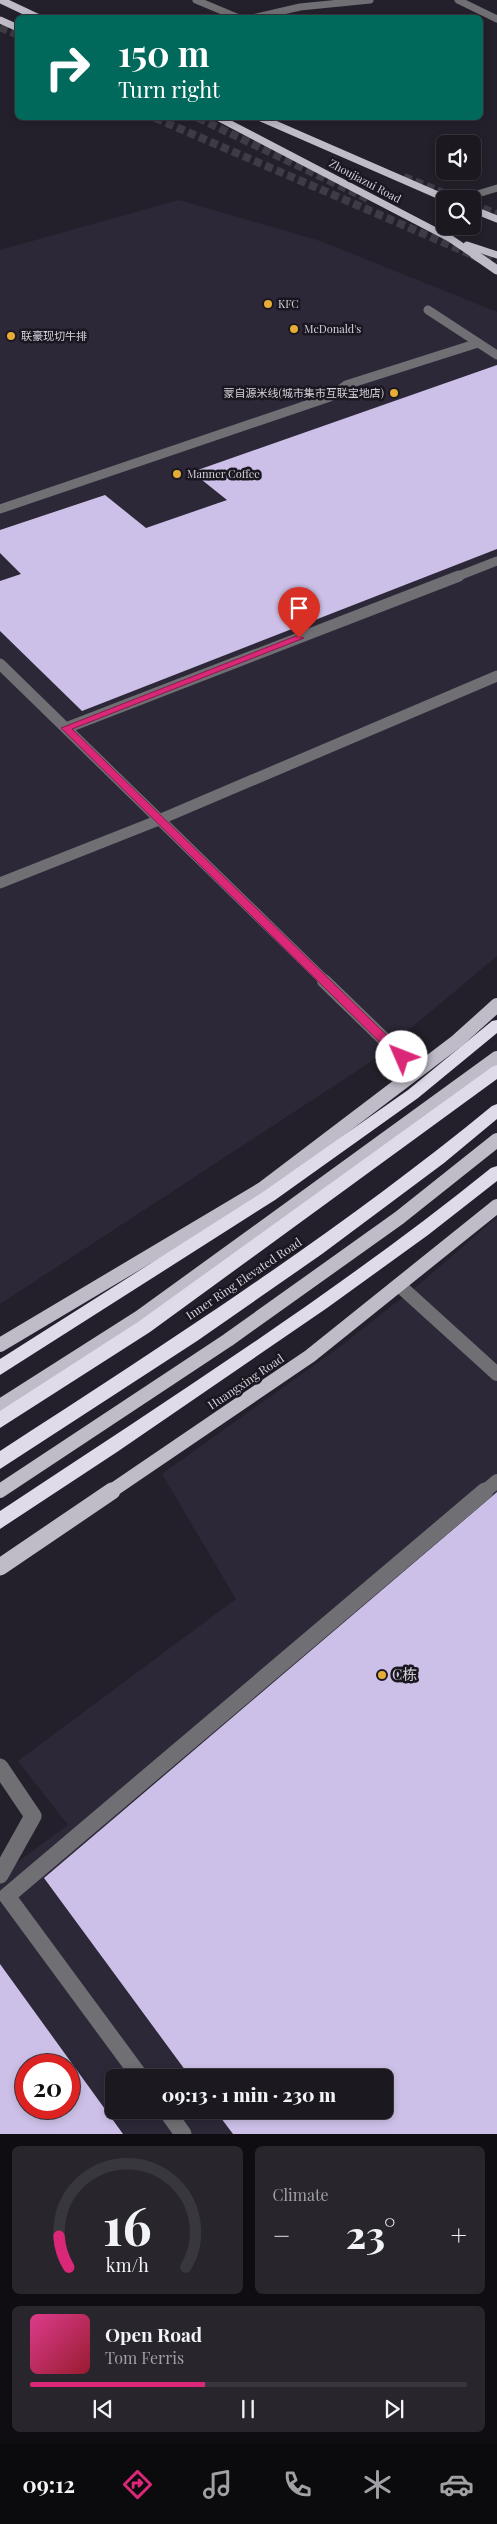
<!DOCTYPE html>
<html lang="en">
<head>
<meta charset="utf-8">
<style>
	body { margin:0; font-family:"Playfair Display","Noto Sans SC",serif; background:#28252d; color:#f1f3f6; height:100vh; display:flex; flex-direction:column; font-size:19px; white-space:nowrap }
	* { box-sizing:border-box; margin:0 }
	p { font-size:16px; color:#a0a0a5 }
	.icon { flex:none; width:28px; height:28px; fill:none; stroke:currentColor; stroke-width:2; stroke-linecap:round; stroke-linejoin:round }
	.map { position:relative; height:2134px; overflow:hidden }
	.sheet { display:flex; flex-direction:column; gap:12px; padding:12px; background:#0f0d12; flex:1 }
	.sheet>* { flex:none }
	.banner { position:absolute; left:15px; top:15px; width:468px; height:105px; border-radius:8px; box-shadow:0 2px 8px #0003,0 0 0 1px #39373e; background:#00695c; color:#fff; overflow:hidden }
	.tools { position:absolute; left:436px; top:135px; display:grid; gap:10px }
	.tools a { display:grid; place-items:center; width:45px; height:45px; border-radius:8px; background:#1b1820; box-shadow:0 2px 8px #0003,0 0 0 1px #39373e; font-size:25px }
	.speed { position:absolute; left:15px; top:2054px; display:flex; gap:10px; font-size:25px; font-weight:700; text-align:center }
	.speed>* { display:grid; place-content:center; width:65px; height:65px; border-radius:50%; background:#1b1820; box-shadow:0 2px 8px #0003,0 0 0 1px #39373e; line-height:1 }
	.speed .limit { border:8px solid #d22; background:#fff; color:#111 }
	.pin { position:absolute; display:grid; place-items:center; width:42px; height:42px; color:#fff; margin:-51px -21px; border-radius:50% 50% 50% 0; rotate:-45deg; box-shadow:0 0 5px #0007 }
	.pin .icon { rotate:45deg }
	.me { position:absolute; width:55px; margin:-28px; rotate:314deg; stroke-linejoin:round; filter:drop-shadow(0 0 4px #0008) }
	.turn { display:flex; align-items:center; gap:18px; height:105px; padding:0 20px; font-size:22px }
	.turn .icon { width:65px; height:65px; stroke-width:2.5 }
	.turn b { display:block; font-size:35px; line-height:42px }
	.big { font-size:38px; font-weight:800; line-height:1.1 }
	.sheet .card { flex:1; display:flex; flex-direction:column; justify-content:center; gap:8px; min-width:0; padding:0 18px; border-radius:8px; background:#28252d }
	.sheet .dial { align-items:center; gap:0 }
	.dial svg { height:130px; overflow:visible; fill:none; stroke:#39373e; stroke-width:7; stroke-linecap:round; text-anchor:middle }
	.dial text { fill:#f1f3f6; stroke:none }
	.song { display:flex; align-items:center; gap:15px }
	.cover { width:60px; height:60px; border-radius:8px; background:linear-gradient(135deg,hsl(330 70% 55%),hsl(350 70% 35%)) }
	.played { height:5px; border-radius:2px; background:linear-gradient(90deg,#db2777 40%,#39373e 40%) }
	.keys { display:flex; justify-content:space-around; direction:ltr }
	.heat { display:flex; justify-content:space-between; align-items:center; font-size:28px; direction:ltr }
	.sheet .tiles { flex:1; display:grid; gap:12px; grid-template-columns:1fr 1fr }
	.card:last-child { grid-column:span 2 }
	.trip { position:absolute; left:105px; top:2069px; width:288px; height:50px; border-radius:8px; background:#1b1820; box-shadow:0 2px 8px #0003,0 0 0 1px #39373e; font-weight:800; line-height:50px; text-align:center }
	.dock { display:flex; height:80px; justify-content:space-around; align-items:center; background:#0b0a0d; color:#a0a0a5 }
	.dock .icon { width:35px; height:35px }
	.dock .current { color:#db2777 }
	.dock b { font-size:22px; color:#f1f3f6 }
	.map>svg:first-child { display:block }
	.built { fill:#2d2838; fill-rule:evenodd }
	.building { fill:#cdc0e8; fill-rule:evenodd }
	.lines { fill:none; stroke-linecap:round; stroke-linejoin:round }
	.highway-tunnel-far1 { stroke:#3e3b45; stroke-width:8; stroke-dasharray:8 4; stroke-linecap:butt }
	.highway-tunnel { stroke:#3e3b45; stroke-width:10; stroke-dasharray:10 5; stroke-linecap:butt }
	.minor-far4 { stroke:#706f74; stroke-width:7 }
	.minor-far3 { stroke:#706f74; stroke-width:9 }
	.minor-far2 { stroke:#706f74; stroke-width:11 }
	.minor-far1 { stroke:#706f74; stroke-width:14 }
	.minor { stroke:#706f74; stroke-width:17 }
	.major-far3 { stroke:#bfbcc8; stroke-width:7 }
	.major-far2 { stroke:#bfbcc8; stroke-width:9 }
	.major-far1 { stroke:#bfbcc8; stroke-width:14 }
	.major { stroke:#bfbcc8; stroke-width:17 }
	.highway { fill:#dfdbe9; fill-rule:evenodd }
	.route { fill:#db2777; stroke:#8e194d }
	.poi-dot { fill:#e5ad35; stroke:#1a1721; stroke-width:2 }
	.labels { text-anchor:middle; stroke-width:5; stroke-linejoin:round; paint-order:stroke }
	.far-street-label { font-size:11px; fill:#d4d2d9; stroke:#1a1721 }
	.far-poi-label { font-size:11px; fill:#d4d2d9; stroke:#1a1721; text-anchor:start }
	.street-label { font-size:12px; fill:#d4d2d9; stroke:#1a1721 }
	.near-poi-label { font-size:15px; fill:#d4d2d9; stroke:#1a1721; text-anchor:start }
</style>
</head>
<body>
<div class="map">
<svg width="497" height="2134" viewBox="0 0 497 2134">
	<rect width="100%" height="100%" fill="#24202b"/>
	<!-- built -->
	<path class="built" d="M179,200L320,241L497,312V956L369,1063L0,1304V250Z
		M497,1217V2134H0V1875L68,1825L18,1761L236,1599L162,1474L337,1349L422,1282ZM26,2065H69V2108H26ZM114,2078H384V2110H114Z"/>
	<!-- building -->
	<path class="building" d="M497,365V549L82,711L0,631V581L21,574L0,553V530L105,495L146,528L227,500L192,472Z
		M497,1492V2134H233L215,2110H384V2078H191L44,1878Z
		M0,1964L123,2134H0ZM26,2065H69V2108H26Z"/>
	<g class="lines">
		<!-- highway-tunnel-far1 -->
		<path class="highway-tunnel-far1" d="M0,27L18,35
			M155,118L475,256
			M198,118L370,200
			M404,177L459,199
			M472,204L497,214
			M472,249L486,256"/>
		<!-- highway-tunnel -->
		<path class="highway-tunnel" d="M472,254L480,258
			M483,254L497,261"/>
		<!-- minor-far4 -->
		<path class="minor-far4" d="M196,0L239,18
			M458,0L497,19
			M252,18L300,7L370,0
			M461,199L497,188"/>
		<!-- minor-far3 -->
		<path class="minor-far3" d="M428,310L497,355
			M0,509L330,397L346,385L478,343
			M456,577L497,561"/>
		<!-- minor-far2 -->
		<path class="minor-far2" d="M0,664L326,982
			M66,728L459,576
			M0,883L154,822L497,676"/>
		<!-- minor-far1 -->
		<path class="minor-far1" d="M324,981L417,1071
			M400,1286L497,1374
			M484,1492L497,1481"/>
		<!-- minor -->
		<path class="minor" d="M0,1767L33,1816L0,1875
			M141,2078L7,1896L485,1491
			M166,2110L183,2134"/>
		<!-- major-far3 -->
		<path class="major-far3" d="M1,0L39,18
			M0,20L18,28
			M219,118L451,239L476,256
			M261,118L447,199
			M472,209L497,219
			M467,245L497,255"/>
		<!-- major-far2 -->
		<path class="major-far2" d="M474,254L497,270"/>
		<!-- major-far1 -->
		<path class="major-far1" d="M0,1345L262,1189L457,1041L497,1005
			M0,1406L140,1317L497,1058
			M0,1491L228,1340L399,1218L497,1140
			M110,1492L310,1356L497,1206"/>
		<!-- major -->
		<path class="major" d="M0,1567L112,1491"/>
		<!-- highway -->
		<path class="highway" d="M497,1020V1033L418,1098L275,1200L0,1375V1359L263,1192L408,1090L492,1021Z
			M497,1065V1079L150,1332L0,1428V1411L138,1322L492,1067Z
			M497,1104V1119L444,1163L322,1254L197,1341L0,1469V1451C168,1342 336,1234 492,1106Z
			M497,1166V1181L428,1235L327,1308L117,1452L0,1529V1511C166,1401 336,1293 491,1168Z"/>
	</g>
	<!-- route -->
	<path class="route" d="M296,636L304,638L72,729L406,1054L408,1057L402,1061L398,1060L61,728Z"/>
	<!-- markers -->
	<g class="poi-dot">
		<circle cx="268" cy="304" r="5"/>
		<circle cx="294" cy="329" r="5"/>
		<circle cx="11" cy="336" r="5"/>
		<circle cx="394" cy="393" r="5"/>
		<circle cx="177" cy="474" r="5"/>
		<circle cx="382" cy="1675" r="5"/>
	</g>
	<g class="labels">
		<!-- far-street labels -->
		<g class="far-street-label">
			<text transform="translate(365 181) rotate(28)" y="4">Zhoujiazui Road</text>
		</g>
		<!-- far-poi labels -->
		<g class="far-poi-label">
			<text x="278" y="308">KFC</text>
			<text x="304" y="333">McDonald's</text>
			<text x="21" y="340">联豪现切牛排</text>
			<text x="384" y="397" text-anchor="end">蒙自源米线(城市集市互联宝地店)</text>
			<text x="187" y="478">Manner Coffee</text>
		</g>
		<!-- street labels -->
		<g class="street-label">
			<text transform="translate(244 1279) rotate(-34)" y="4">Inner Ring Elevated Road</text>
			<text transform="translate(246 1382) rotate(-34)" y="4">Huangxing Road</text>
		</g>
		<!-- near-poi labels -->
		<g class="near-poi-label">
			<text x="392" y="1680">C栋</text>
		</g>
	</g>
</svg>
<div class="tools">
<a><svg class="icon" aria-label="sound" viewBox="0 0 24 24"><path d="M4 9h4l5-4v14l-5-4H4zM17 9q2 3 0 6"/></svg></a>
<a><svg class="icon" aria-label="search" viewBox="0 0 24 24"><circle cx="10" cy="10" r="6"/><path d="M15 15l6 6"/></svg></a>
</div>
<div class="speed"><div class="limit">20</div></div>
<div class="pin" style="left:299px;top:638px;background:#d93025"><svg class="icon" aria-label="arrive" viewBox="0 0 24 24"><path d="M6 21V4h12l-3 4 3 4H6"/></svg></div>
<svg class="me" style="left:402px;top:1057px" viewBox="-20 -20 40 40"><circle r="19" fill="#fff"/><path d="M0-13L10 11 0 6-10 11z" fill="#db2777"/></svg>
<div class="trip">09:13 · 1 min · 230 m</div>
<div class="banner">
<div class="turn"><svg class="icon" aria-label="right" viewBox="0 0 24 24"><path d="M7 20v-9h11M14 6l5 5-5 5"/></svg><div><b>150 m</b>Turn right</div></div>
</div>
</div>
<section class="sheet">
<div class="tiles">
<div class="card dial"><svg viewBox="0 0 100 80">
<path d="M14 69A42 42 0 1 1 86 69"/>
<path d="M14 69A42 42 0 0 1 8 50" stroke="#db2777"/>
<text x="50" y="56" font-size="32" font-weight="700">16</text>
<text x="50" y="72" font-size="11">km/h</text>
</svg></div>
<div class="card"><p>Climate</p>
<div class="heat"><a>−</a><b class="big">23°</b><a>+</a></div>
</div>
<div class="card">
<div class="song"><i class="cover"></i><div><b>Open Road</b><p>Tom Ferris</p></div></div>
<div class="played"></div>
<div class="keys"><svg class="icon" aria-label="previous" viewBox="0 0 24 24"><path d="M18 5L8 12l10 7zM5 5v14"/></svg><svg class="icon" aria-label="pause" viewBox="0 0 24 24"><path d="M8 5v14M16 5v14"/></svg><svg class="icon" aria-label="next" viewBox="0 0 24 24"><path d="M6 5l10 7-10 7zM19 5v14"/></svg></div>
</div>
</div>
</section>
<nav class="dock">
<b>09:12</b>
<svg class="icon current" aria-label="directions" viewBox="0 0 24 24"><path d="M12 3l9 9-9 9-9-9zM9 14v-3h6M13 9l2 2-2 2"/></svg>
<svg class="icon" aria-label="music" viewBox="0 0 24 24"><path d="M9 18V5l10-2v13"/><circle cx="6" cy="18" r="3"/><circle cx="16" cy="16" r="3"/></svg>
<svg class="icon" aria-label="phone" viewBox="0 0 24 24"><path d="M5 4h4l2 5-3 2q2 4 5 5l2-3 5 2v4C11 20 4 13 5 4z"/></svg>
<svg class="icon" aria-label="climate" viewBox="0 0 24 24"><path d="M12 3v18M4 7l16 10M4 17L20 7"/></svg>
<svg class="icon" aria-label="car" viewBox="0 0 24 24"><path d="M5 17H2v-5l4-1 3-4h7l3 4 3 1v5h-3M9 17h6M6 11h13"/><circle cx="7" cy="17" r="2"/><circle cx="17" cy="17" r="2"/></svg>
</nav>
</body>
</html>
